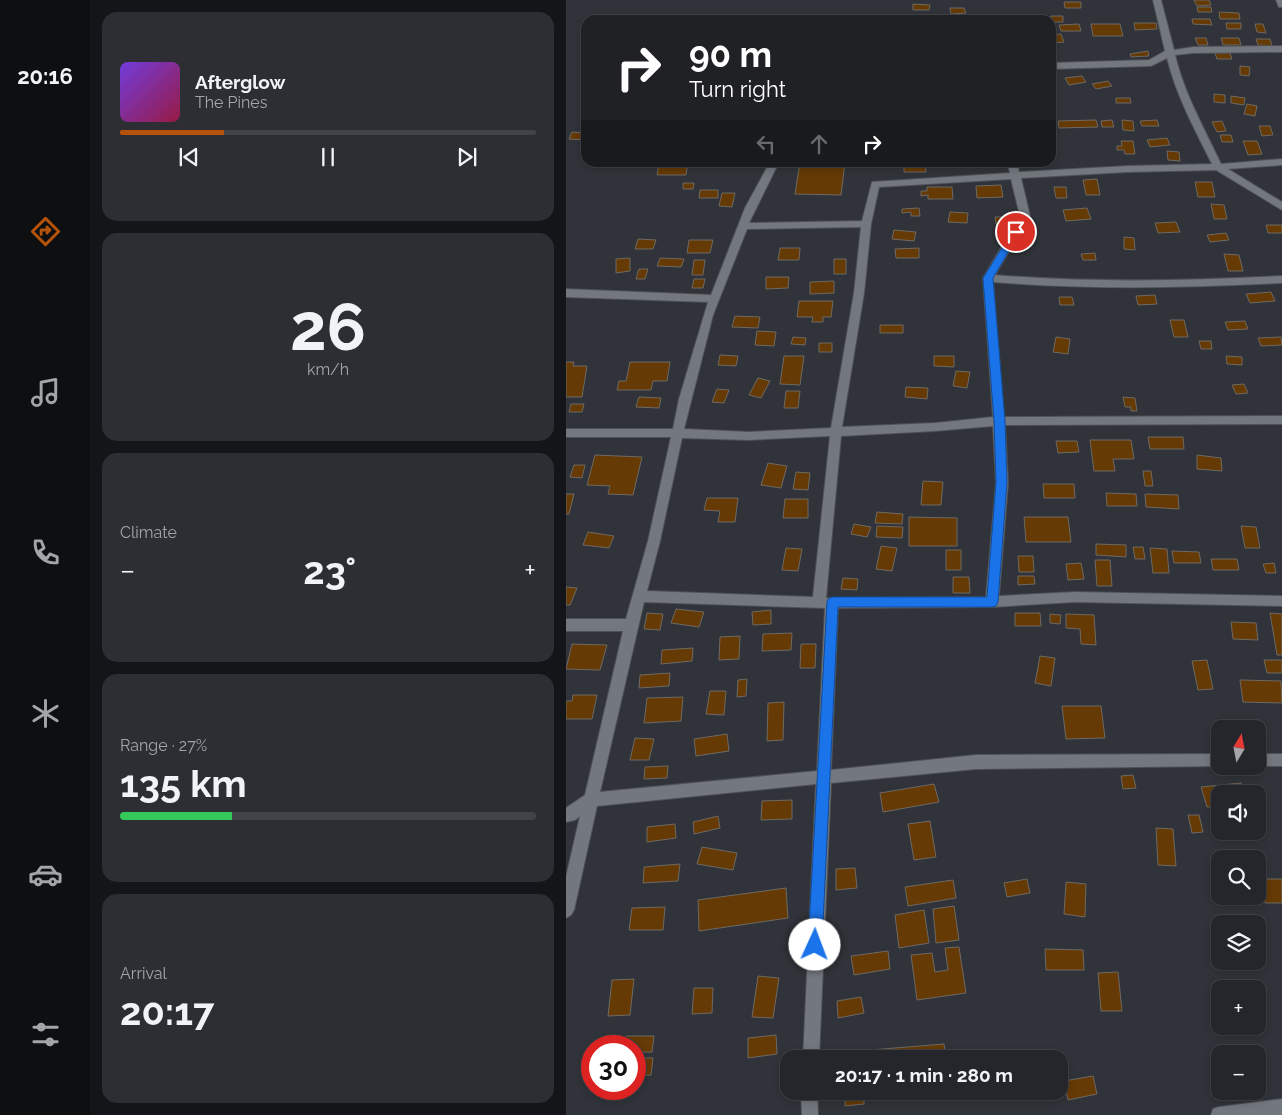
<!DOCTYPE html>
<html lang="en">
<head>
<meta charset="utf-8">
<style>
	body { margin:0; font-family:Raleway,sans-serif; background:#2c2e33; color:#f1f3f6; height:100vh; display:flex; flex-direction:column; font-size:19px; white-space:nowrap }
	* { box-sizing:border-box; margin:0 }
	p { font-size:16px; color:#a3a5a9 }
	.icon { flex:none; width:28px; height:28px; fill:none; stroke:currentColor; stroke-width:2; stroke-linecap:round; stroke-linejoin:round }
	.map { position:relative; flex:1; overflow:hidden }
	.details { display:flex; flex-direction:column; gap:12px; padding:12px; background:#141518; width:476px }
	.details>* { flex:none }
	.guide { position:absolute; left:15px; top:15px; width:475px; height:152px; border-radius:15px; box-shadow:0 2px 8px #0003,0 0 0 1px #414347; background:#202124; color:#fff; overflow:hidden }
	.needle { width:32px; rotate:10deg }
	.tools { position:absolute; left:645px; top:720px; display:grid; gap:10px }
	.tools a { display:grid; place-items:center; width:55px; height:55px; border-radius:10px; background:#24262b; box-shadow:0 2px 8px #0003,0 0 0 1px #414347; font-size:25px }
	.speed { position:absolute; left:15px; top:1035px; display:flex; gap:10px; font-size:25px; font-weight:700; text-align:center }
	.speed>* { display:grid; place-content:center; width:65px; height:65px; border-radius:50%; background:#24262b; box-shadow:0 2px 8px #0003,0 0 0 1px #414347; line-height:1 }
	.speed .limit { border:8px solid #d22; background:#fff; color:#111 }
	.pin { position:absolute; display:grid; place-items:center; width:42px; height:42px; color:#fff; margin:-21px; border:2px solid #fff; border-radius:50%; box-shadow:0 1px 5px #0007 }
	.me { position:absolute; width:55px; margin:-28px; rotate:2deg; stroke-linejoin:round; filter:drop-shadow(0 0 4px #0008) }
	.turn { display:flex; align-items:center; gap:18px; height:105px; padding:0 25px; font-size:22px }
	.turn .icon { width:65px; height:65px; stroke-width:2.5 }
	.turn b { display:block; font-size:35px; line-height:42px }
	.lanes { display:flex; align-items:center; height:48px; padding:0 25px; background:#0003; justify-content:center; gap:25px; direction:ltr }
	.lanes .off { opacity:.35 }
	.big { font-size:38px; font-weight:700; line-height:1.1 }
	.details .card { flex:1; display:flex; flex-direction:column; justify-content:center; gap:8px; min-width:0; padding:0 18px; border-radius:15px; background:#2c2e33 }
	.details .dial { align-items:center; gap:0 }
	.dial b { font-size:65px; line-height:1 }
	.song { display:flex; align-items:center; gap:15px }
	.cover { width:60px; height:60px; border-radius:8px; background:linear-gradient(135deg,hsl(260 70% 55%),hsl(340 70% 35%)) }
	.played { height:5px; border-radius:2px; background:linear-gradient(90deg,#b45309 25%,#414347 25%) }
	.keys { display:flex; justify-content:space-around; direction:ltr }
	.heat { display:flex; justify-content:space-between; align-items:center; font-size:28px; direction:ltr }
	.charge { height:8px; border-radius:4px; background:linear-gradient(90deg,#34c759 27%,#414347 0) }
	.trip { position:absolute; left:214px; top:1050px; width:288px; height:50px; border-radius:15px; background:#24262b; box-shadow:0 2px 8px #0003,0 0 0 1px #414347; font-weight:700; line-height:50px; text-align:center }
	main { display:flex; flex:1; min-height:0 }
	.dock { display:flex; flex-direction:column; width:90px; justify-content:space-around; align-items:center; background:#0e0f11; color:#a3a5a9 }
	.dock .icon { width:35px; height:35px }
	.dock .selected { color:#b45309 }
	.dock b { font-size:22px; color:#f1f3f6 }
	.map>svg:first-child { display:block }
	.building { fill:#653a05; stroke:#6f6963 }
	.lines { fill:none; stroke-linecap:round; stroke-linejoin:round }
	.minor-casing { stroke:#4f5157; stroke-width:2 }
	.minor { fill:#73777e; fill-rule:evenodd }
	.route { fill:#1a73e8; stroke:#114b97 }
</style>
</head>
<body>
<main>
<nav class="dock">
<b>20:16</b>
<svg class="icon selected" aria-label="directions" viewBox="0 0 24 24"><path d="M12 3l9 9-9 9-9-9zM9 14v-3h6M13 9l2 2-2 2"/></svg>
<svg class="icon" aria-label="music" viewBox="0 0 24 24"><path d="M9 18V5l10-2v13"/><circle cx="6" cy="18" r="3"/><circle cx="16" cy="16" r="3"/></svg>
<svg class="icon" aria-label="phone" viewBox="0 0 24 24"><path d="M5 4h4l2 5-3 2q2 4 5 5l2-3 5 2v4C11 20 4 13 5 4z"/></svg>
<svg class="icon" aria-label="climate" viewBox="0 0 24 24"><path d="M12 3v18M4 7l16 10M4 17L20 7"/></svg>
<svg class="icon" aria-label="car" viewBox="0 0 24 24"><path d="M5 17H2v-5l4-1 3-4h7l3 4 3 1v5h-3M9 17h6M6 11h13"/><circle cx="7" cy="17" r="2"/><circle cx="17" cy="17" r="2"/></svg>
<svg class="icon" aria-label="filters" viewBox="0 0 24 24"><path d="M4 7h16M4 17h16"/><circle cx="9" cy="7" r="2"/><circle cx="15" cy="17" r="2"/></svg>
</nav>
<section class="details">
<div class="card">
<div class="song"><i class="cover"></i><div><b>Afterglow</b><p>The Pines</p></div></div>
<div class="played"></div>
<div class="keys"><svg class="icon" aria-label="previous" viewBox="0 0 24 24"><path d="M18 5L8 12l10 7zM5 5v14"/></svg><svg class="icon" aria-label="pause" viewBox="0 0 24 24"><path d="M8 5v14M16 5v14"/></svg><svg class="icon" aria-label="next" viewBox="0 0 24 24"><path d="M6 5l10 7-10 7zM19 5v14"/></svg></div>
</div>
<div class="card dial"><b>26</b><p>km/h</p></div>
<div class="card"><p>Climate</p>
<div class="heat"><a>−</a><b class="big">23°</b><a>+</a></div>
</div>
<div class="card"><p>Range · 27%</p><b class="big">135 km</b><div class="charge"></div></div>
<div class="card"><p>Arrival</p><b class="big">20:17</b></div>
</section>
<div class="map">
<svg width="716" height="1115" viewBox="0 0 716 1115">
	<rect width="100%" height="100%" fill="#303339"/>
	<!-- building -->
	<path class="building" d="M628,0H643L645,5L631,6Z
		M498,2H515V8H499Z
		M347,4L364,5L363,10H347Z
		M631,7H645L646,12H632Z
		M384,8H398L400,13L385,14Z
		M653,12L673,13L674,19H654Z
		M485,16H497V22H485Z
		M626,19H644L646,25L627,24Z
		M568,23H590L591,29L569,30Z
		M660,23H675V29H661Z
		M513,24L515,31H495L493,25Z
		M525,24H554L557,36H527Z
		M689,24H697L700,33L691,32Z
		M495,34L498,42L487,43L485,35Z
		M629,38H640L642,45H632Z
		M655,38H673L675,45H657Z
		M690,39H704L706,46L692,45Z
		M582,51L583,56L565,57L564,54Z
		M649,53H664L666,59H651Z
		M674,66L684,67L683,76L674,75Z
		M516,76L520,82L503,85L499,78Z
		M542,81L546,86L530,89L526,84Z
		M648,94L659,95V103L648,102Z
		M665,96L679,98L678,105L665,103Z
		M550,98H564L565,103H550Z
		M681,104L691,106L689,116L678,114Z
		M530,120L532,127L493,128L492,121Z
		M546,120L548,127H536L535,121Z
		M556,120L567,121L568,131L557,130Z
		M591,120L593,126H576L574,121Z
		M656,121L660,131L651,132L646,122Z
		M693,126H704L707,135L696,136Z
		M6,132L20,133V140L3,139Z
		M654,135H665L667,142H656Z
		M601,138L604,145L584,147L581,140Z
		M555,141H567L569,154H559L558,150H551V146H556Z
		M677,141H691L696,154L682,155Z
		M601,151L613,152L614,161L602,160Z
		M122,162L120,175H91L93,163Z
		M234,162H279L275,195L229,194Z
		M348,162H359L360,172H338V164Z
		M531,179L534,195H520L517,180Z
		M629,182H646L649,197H632Z
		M117,183H128L127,189H117Z
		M435,185L437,197L411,198L410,186Z
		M361,187H386L387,199H362V195L355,196V191H361Z
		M488,187H500L501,198H490Z
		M134,190H152V198H133Z
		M156,193H169L166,207L153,206Z
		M645,204L658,205L661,219H648Z
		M353,208L354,216H345V212L336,213V209Z
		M521,208L525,219L500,221L497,210Z
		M384,212L402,213L401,223L382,222Z
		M429,217H441L442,220L448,219V224H430Z
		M610,222L614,232L592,233L589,223Z
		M700,225H716V233H702Z
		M328,230L350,232L348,241L326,239Z
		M660,233L663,240L644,242L641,235Z
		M558,237L568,238L569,250L558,249Z
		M72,239L90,240L87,249H69Z
		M123,240H147L144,253H121Z
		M214,248H234L233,260H212Z
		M353,248V258H330L329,249Z
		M529,253L530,260H517L515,254Z
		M658,254L673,255L677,271H662Z
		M64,258V271L50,273V259Z
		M94,258L118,259L115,267L91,266Z
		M268,259H280V274H268Z
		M128,260H139L137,275H126Z
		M73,269H82L79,279H70Z
		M200,277H223L222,288L200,289Z
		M128,279H139L137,288H126Z
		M268,281V293L244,294V282Z
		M705,292L709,301L684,303L680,294Z
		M589,295L591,304L572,305L570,296Z
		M493,297H506L508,305H494Z
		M233,301H267L265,317H257V322H246L247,317H231Z
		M169,316L194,317L192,328L166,327Z
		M604,320H618L622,337H608Z
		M679,321L682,329L662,330L659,322Z
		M314,325H337V333H314Z
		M191,331L210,332L208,346L189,345Z
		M227,337L240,338L239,345L225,344Z
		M490,337L504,339L502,354L487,352Z
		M715,337L716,345L695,346L692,338Z
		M633,341H645L646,349H635Z
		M253,343H266V352H253Z
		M154,355L172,356L170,366L152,365Z
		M218,356H238L234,385L214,384Z
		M368,356H388V367L368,366Z
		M660,356L676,357V365L661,364Z
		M0,362H8L7,366H21L16,397H0Z
		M64,362H104L101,381H87L85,390H51L53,381H60Z
		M390,371L404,372L401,388L387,386Z
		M192,378L204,381L195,398L183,395Z
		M678,384L682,393L670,394L666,385Z
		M340,387L362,388L361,399L339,397Z
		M151,389L163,390L158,403L146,402Z
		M220,391H234L232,408H218Z
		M73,397L95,398L93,408L70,407Z
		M557,397L569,398L571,411H565V407H559Z
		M5,404H18L16,412H3Z
		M582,437H617L618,449H584Z
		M524,440H565L568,459H547L549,471H528Z
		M490,441H511L513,452L492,453Z
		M29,455L76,457L67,495L42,494L44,486L21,485Z
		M631,455L655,458L656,471L631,469Z
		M202,463L221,466L215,488L195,485Z
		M8,465H19L16,478L4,477Z
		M577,471H585L587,486H579Z
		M230,472L244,473L242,490L227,489Z
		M357,481L377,482L375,505H355Z
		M477,484H508L509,498H478Z
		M540,493L570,494L571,506H541Z
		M0,494H8L3,514H0Z
		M579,494L612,495L613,509L580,507Z
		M141,498H172L169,522H152L154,511L138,510Z
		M219,499H242V518H217Z
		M311,512L337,514L336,524L309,523Z
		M343,517L391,518V546H343Z
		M458,517H502L505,542H460Z
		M288,524L305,527L301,537L285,534Z
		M311,526L337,527L336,538L310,537Z
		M675,526L690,527L694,548H679Z
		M22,532L48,536L43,548L17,545Z
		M530,544L560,545V557L530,555Z
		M315,546L331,548L326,571L310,569Z
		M567,547H577L579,559H569Z
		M220,548L236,549L232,571L216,570Z
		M584,548L601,549L603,573H587Z
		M380,550H395V570H380Z
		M606,551L633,552L635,563H608Z
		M452,556H467L468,572H453Z
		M645,559H671L673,570H647Z
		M529,560H544L546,586H531Z
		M515,563L518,579L502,580L500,564Z
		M708,563L710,573H700L697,564Z
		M452,576H468L469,584L452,585Z
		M387,577H403L404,593H387Z
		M277,578L292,579L291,590L275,589Z
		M0,587L11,588L4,605H0Z
		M110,609L138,612L133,627L105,623Z
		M205,610V624L187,625L186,612Z
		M81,613L97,614L94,630L78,629Z
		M449,613H474L475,626H449Z
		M704,613L716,614V655H711Z
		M484,614L495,615L494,624L484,623Z
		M500,614L528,615L530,645L515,644L514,629L500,628Z
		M665,622L690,623L692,640L667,639Z
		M226,633L225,650L196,651L197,634Z
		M174,636L173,659L153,660L154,637Z
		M6,644L41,645L34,670L0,669Z
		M235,644H250L249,668H234Z
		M127,648L126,661L95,664L96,650Z
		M474,656L489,658L485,686L469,683Z
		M641,660L647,689L632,690L626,661Z
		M698,660H716V673H701Z
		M104,673L103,686L73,688L74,675Z
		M181,679L180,696L171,697L172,680Z
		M674,680L715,681L716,703L677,702Z
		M144,691H160L158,715L140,714Z
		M7,695H31L26,719H0V701H6Z
		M117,697L115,721L78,723L81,698Z
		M218,702L217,740L201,741L202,703Z
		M496,706H535L539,738L500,739Z
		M678,720H693L697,738H691V729H680Z
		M161,734L163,751L130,756L128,739Z
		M69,738L88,739L83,760H64Z
		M102,766L101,778L78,779L79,767Z
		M567,775L570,788L557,789L555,776Z
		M675,783L677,794H654V806L641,807L635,787Z
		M368,784L373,802L317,812L314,793Z
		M226,800V819L195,820L196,801Z
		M622,815H633L637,832L626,833Z
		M152,816L154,828L128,834L127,822Z
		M364,821L370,857L348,860L342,824Z
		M109,824L110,838L81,842V827Z
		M590,828L607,829L610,866L592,865Z
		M136,847L171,853L167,870L131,864Z
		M114,864L112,881L77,883L78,867Z
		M289,868L291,888L270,890V869Z
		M461,879L464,893L441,897L438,883Z
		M695,879H716V903H699Z
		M387,880L390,898L342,906L339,887Z
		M500,882L520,884L519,917L498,914Z
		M220,888L222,918L133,931L132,900Z
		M388,906L393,940L370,943L367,909Z
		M99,907L97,930H63L66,908Z
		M358,910L363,943L333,948L329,915Z
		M393,947L400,993L351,1000L345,955L366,953L369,972L382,970L379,948Z
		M479,949L517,950L518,970H480Z
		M322,951L324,969L288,975L285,956Z
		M552,972L556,1011H535L532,973Z
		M192,976L213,978L207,1018L186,1017Z
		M68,979L64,1015L42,1016L46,980Z
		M128,988H147L146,1013L126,1014Z
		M295,997L298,1013L272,1018L271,1001Z
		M210,1035L211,1054L182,1058V1038Z
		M60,1036H88L86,1052H69V1046H59Z
		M378,1044L380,1059H304V1050Z
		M69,1058H87L85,1075L69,1076Z
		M527,1076L531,1094L502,1100L498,1081Z
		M279,1091H298V1104L279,1106Z"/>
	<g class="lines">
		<!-- minor casing -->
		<g class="minor-casing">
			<path id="minor" d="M587,0H595L608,50L627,47L716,46V52L627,53L609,55C618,93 638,128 655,164L716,159V165L662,169L716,202V210L650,170L562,172L455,178L464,216L429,275C525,283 620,281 716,276V283C619,288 524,290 427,282L438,417L716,416V424L439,425L442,483L433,596L509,592L716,596V606L509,602L426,607L272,608L265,770L410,755L654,754V766H657L410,769L265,783L253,1059H237L250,784L31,806L8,910L5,915L0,918V877L14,816L9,820L0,822V808L19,795L57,631H0V619H60L82,541L105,437H0V429H107L113,399L142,302L0,297V289L145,295L179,208L204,162H213L183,223L296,221L306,182L444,173L441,162H451L453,172L562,166L646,164C629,130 610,95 601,58L585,66L485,69V63L583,60L599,51ZM445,179L454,216L417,278L427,417L369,423L276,427L298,293L305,224L313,187ZM295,227L288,293L265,428L183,432L118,429L147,315L181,229ZM427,426L430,483L420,597L260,598L275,436L369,431ZM264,436L247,597L81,591L94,541L116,438L183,440ZM78,602L259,608L251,771L34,792Z
				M710,0H716V7H713Z
				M691,754H716V766H690Z
				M235,1091H251L252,1115H236Z
				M716,1099V1115H645L647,1109L653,1107Z"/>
		</g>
		<!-- minor -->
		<use href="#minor" class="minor"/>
	</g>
	<!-- route -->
	<path class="route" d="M450,229L454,232L427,278L439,421L441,482L432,602L430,606L426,607H272L256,945L254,950L249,952L244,950L242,945L261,602L262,599L266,597H421L430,482L428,421L417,278L447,230Z"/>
</svg>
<div class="tools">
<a><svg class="needle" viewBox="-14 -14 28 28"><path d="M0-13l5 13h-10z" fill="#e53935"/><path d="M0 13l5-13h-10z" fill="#a3a5a9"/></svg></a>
<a><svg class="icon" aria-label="sound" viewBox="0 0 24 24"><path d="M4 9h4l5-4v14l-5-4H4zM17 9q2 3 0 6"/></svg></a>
<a><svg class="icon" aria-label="search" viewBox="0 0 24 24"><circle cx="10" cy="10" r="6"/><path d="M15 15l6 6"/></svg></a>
<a><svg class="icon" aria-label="layers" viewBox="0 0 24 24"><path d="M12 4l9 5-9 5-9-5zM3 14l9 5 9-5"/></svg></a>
<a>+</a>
<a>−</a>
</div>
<div class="speed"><div class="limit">30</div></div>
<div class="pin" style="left:450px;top:232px;background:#d93025"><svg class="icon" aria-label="arrive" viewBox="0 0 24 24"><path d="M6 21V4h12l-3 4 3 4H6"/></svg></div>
<svg class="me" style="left:249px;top:945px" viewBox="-20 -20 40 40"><circle r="19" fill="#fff"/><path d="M0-13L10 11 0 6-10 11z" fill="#1a73e8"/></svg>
<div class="trip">20:17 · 1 min · 280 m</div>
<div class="guide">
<div class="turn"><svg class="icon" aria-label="right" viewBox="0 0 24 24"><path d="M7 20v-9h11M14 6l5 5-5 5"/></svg><div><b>90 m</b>Turn right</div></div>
<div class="lanes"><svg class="icon off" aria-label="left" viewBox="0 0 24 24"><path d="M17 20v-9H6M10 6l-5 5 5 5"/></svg><svg class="icon off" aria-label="ahead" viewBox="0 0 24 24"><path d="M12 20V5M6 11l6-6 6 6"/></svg><svg class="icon" aria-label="right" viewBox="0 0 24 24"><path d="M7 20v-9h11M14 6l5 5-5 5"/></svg></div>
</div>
</div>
</main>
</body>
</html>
